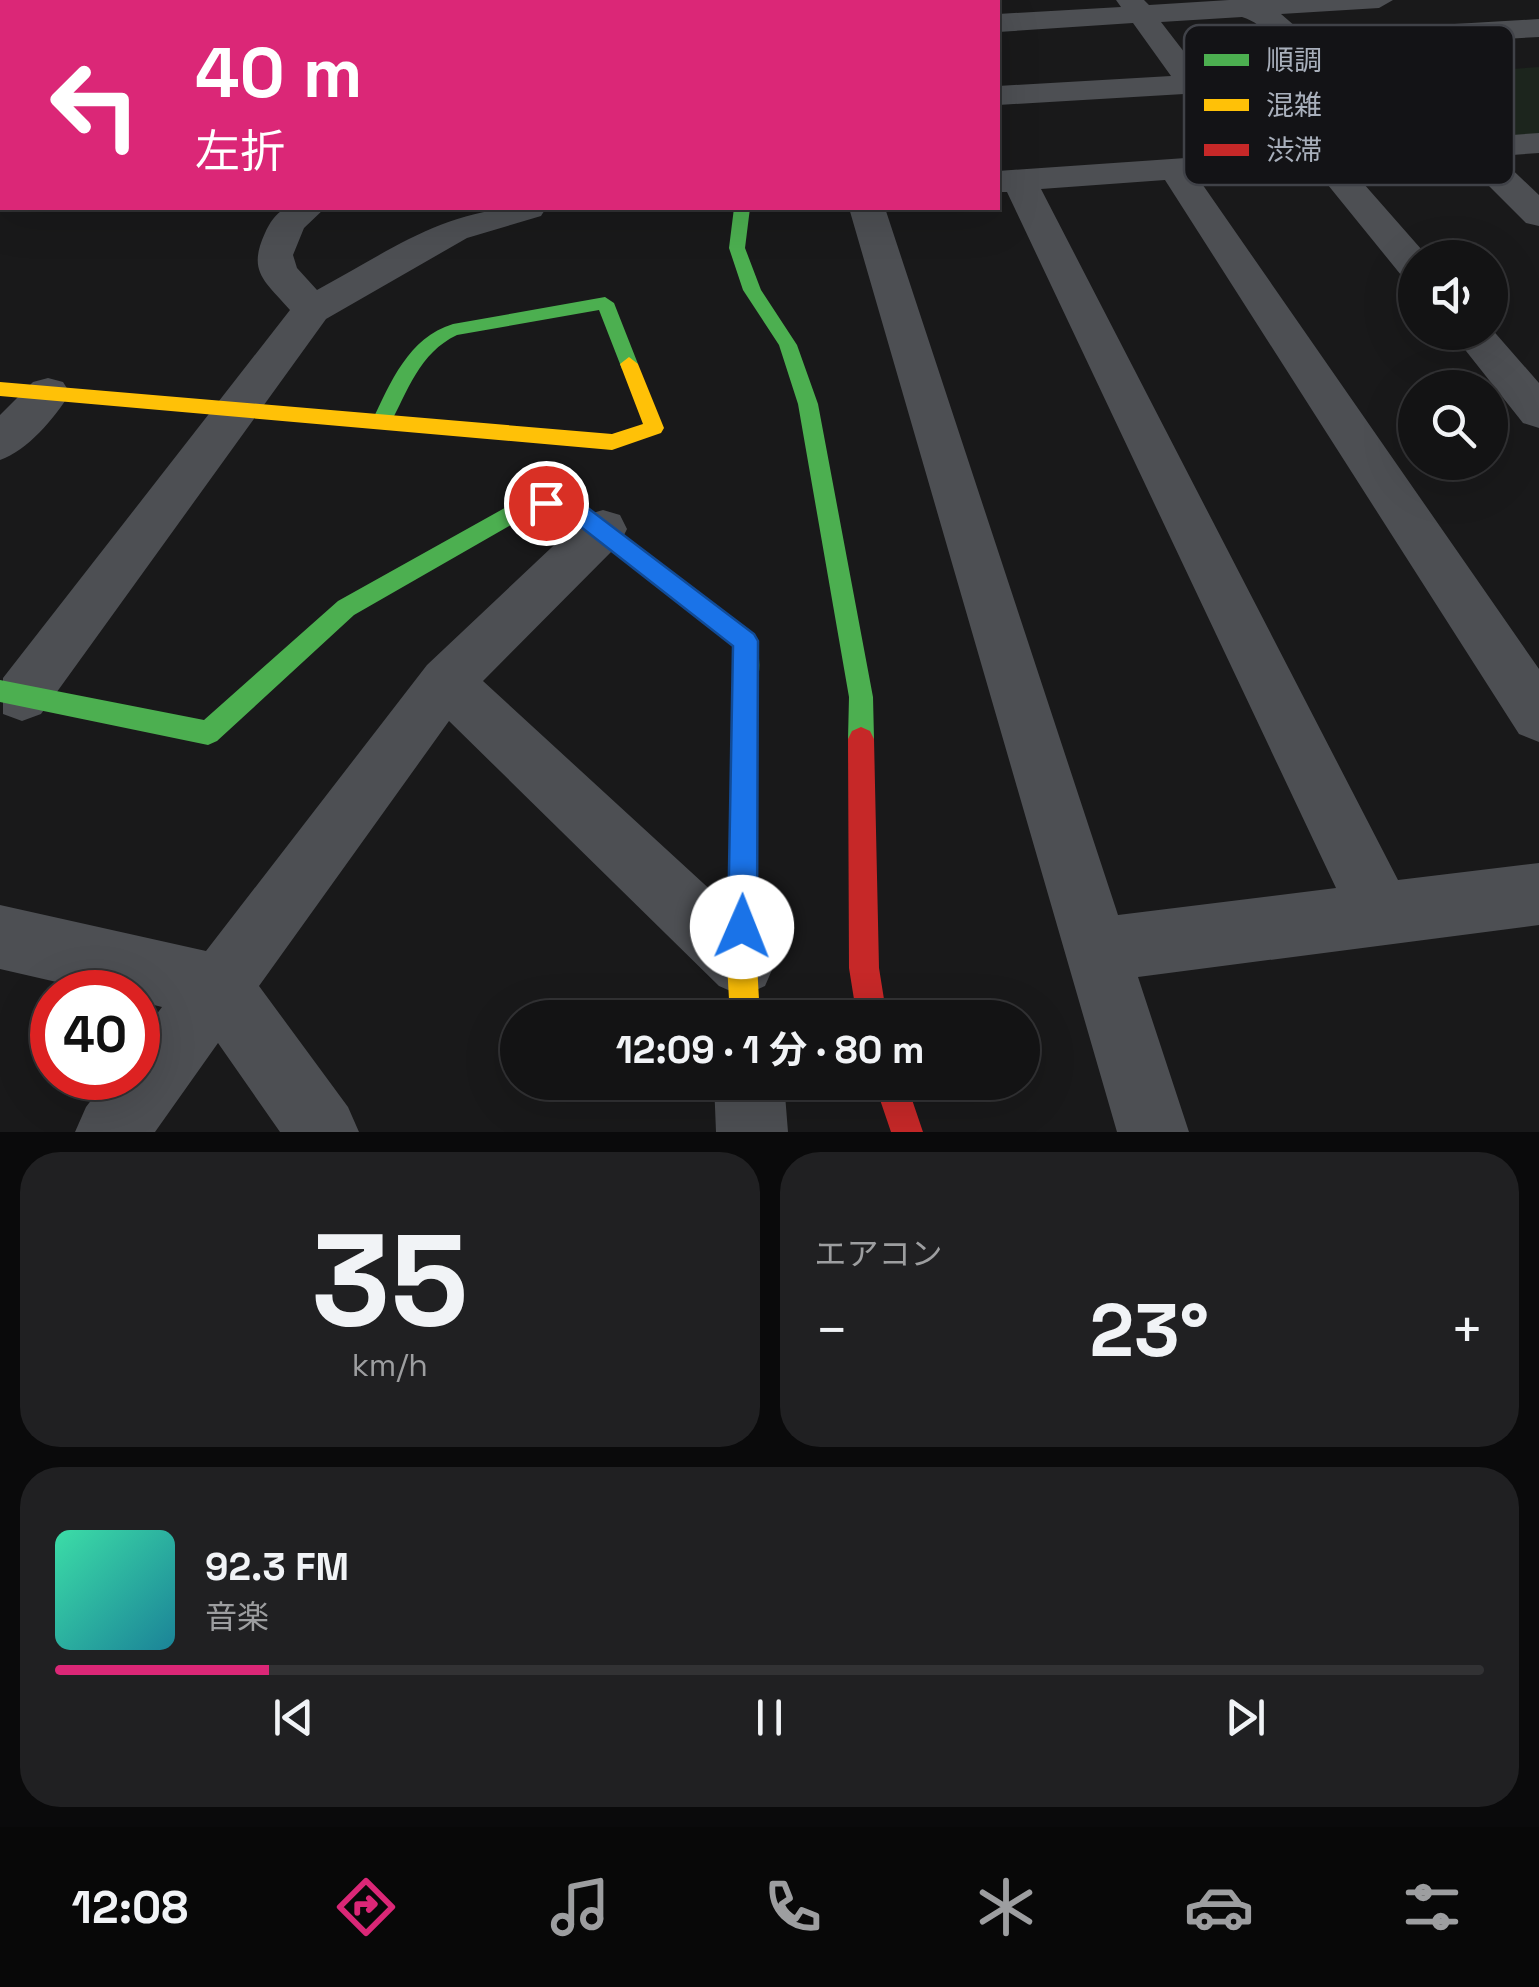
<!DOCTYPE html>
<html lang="ja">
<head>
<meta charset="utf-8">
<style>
	body { margin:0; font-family:"Space Grotesk","Noto Sans JP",sans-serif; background:#202022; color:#f1f3f6; height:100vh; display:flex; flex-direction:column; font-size:38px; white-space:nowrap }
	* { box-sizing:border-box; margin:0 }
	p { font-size:32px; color:#9d9ea0 }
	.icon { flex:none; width:55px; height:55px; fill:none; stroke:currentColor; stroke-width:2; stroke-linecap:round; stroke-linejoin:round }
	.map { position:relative; height:1132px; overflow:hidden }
	.details { display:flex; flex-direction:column; gap:20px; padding:20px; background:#0a0a0b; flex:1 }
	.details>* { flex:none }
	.banner { position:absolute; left:0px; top:0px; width:1000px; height:210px; box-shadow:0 10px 40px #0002,0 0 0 2px #323234; background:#db2777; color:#fff; overflow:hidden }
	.tools { position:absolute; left:1398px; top:240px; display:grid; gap:20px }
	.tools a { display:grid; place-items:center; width:110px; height:110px; border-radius:50%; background:#131314; box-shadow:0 10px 40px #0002,0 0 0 2px #323234; font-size:50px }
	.speed { position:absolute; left:30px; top:970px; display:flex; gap:20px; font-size:50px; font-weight:700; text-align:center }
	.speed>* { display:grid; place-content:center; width:130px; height:130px; border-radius:50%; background:#131314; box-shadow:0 10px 40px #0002,0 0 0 2px #323234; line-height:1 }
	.speed .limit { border:15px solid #d22; background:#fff; color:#111 }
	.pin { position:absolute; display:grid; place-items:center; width:85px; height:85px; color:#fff; margin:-42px; border:5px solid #fff; border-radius:50%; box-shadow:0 2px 10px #0007 }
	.me { position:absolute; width:110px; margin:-55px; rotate:1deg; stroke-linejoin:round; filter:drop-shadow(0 0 8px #0008) }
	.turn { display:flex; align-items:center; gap:35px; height:210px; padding:0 30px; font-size:45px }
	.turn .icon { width:130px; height:130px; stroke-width:2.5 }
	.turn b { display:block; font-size:70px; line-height:85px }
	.big { font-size:75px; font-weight:700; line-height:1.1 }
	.details .card { flex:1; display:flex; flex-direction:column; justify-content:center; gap:15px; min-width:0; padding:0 35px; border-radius:40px; background:#202022 }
	.details .dial { align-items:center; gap:0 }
	.dial b { font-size:130px; line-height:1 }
	.song { display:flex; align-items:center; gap:30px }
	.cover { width:120px; height:120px; border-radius:15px; background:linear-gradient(135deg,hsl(160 70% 55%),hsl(190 70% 35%)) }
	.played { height:10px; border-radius:5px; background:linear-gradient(90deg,#db2777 15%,#323234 15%) }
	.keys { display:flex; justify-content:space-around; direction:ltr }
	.heat { display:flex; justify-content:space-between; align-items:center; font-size:55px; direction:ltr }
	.details .tiles { flex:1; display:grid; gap:20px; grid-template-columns:1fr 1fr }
	.card:last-child { grid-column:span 2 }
	.trip { position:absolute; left:500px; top:1000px; width:540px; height:100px; border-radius:50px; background:#131314; box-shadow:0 10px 40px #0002,0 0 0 2px #323234; font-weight:700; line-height:100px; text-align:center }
	.menu { display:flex; height:160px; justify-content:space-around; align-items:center; background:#080808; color:#9d9ea0 }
	.menu .icon { width:70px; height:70px }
	.menu .active { color:#db2777 }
	.menu b { font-size:45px; color:#f1f3f6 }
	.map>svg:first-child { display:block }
	.green { fill:#1c251d }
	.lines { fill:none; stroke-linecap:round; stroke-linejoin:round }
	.street { fill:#4d4f53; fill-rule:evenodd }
	.fast { fill:#4caf50; fill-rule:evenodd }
	.slow { fill:#ffc107; fill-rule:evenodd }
	.jam { fill:#c62828; fill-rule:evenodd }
	.route { fill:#1a73e8; stroke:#114b97; stroke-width:2.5 }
	.key { fill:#131316; stroke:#404248; stroke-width:2.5 }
	.key-label { font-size:28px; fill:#a9b0bc }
</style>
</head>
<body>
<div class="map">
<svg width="1539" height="1132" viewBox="0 0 1539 1132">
	<rect width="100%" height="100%" fill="#19191a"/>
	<!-- green -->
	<path class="green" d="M1539,67V137L1470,142L1403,77Z"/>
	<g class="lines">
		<!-- street -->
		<path class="street" d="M1116,0H1144L1149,5L1229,0H1393L1379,8L1281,14L1303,33L1539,19V37L1296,51C1275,46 1264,23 1242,17L1161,22L1262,153L1539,133V153L1498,156L1539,195V226L1526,223L1462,159L1349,167L1429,258H1415V278L1401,275L1315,169L1198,178L1539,669V742L1519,734L1165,180L1041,189L1398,880L1539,863V925L1138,977L1189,1132H1117L849,208H885L1118,915L1336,888L1007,192H998V171L1229,155L1184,94L998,105V86L1171,76L1133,23L998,32V14L1121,7Z
			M2,33V51L0,52V34Z
			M2,178V200L0,201V179Z
			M285,208H325L304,228L293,255L297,268L317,290C395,248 454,202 546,208L541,216L467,238L326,319L41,714L22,721L3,714V678L290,310C265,281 247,272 265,233C270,222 275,215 285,208Z
			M1490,327L1539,383V428L1523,423L1451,332H1490Z
			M48,378L63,382L70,393C55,418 27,451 0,460V415L33,382Z
			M603,510L620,515L627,529L620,543L483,681L765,940L775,963L765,986L742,996L719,986L449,721L259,986L348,1107L359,1132H280L218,1043L155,1132H75L86,1107L108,1078H138V1039L162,1007L138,1001V992H100L0,969V905L206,951L427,665L586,515Z
			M714,1082H784L788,1132H716Z"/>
		<!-- fast -->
		<path class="fast" d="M806,0H818L819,2H807Z
			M734,208H750L745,248L761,290L797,345L818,404L873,697L874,739L870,747L861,751L852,747L848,739L849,697L798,404L779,345L743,290L729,248Z
			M605,297L614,303L638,364L636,369H622L599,310L457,335C419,353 408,391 389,426L382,428L372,421C391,382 408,338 453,324Z
			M568,497L754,634C761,650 761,680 754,696L745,699L736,696L733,688L734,645L564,513L530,514L354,615L217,741L208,745L0,702V680L204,720L338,601L519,500Z"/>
		<!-- slow -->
		<path class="slow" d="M629,357L638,364L664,428L661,433L612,450L0,396V382L612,434L643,424L620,364Z
			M745,677L754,680L757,688V963L760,1018H730L727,963L733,688L736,680Z"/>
		<!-- jam -->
		<path class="jam" d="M861,727L870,731L874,739L879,968L887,1018H857L849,968L848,739L852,731Z
			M874,1082H906L923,1132H891Z"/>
	</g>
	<!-- route -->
	<path class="route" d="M546,494L576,499L754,634L758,641L757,927L753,937L742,942L732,937L728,927L733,646L563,513L539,509L535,503L539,497Z"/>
	<!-- legend -->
	<rect x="1184" y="25" width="330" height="160" rx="15" class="key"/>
	<rect x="1204" y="54" width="45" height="12" fill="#4caf50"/>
	<rect x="1204" y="99" width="45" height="12" fill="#ffc107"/>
	<rect x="1204" y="144" width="45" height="12" fill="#c62828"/>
	<g class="key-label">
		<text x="1266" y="70">順調</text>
		<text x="1266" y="115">混雑</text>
		<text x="1266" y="160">渋滞</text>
	</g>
</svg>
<div class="tools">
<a><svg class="icon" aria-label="sound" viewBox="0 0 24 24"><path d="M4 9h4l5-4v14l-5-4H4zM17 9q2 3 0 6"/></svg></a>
<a><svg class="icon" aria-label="search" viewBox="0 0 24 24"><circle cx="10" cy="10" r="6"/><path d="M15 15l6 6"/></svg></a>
</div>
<div class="speed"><div class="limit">40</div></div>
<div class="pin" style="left:546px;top:503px;background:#d93025"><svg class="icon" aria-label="arrive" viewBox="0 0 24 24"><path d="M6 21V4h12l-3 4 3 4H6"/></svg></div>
<svg class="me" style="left:742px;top:927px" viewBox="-20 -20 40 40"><circle r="19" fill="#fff"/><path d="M0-13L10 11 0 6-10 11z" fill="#1a73e8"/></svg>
<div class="trip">12:09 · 1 分 · 80 m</div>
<div class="banner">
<div class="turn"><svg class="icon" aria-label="left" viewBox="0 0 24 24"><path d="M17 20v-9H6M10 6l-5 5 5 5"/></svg><div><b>40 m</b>左折</div></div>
</div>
</div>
<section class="details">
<div class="tiles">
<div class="card dial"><b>35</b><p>km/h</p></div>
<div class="card"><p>エアコン</p>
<div class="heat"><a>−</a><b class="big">23°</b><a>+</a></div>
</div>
<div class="card">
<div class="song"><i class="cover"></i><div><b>92.3 FM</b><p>音楽</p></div></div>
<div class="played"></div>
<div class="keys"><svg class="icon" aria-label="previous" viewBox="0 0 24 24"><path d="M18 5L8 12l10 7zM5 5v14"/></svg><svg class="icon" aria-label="pause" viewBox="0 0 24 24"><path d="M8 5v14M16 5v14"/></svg><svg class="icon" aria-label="next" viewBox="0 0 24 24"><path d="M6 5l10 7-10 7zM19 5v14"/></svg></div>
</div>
</div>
</section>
<nav class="menu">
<b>12:08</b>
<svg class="icon active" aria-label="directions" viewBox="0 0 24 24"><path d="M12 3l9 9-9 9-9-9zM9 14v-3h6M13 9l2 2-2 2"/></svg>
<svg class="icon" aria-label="music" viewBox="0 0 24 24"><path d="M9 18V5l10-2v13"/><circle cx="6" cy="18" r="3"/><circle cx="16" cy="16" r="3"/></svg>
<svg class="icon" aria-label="phone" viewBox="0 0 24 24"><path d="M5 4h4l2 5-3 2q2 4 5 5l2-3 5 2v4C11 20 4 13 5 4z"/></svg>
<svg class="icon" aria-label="climate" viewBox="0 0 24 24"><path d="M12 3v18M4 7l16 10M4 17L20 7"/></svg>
<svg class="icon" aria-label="car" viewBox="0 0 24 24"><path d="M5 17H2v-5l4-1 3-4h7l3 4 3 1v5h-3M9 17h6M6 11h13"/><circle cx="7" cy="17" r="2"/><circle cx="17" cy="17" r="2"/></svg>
<svg class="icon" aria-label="filters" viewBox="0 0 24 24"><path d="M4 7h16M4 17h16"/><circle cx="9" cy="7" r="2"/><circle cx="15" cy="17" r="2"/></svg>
</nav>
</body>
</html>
